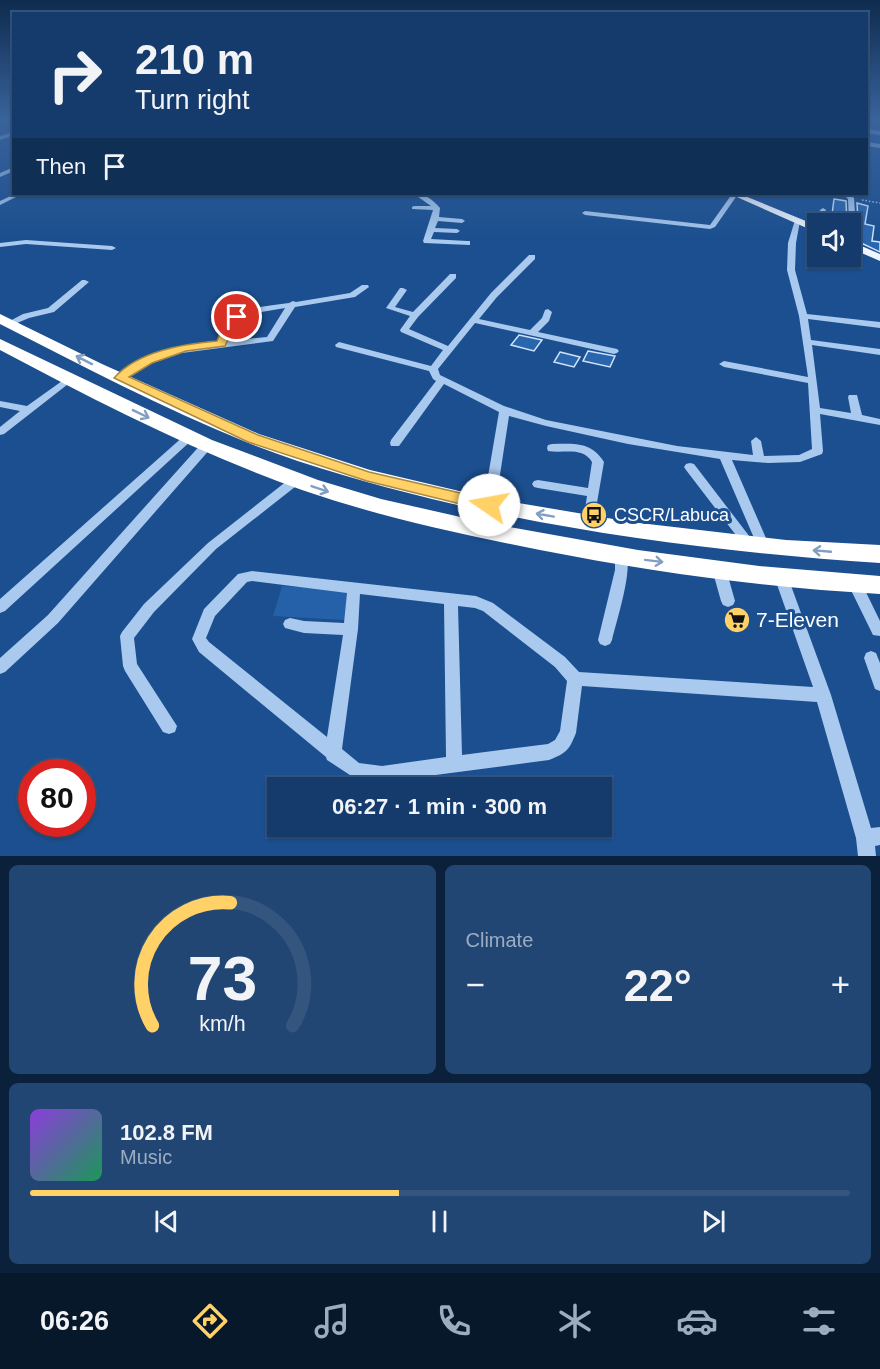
<!DOCTYPE html>
<html lang="en">
<head>
<meta charset="utf-8">
<style>
	body { margin:0; font-family:Helvetica,sans-serif; background:#214673; color:#f1f3f6; height:100vh; display:flex; flex-direction:column; font-size:22px; white-space:nowrap }
	* { box-sizing:border-box; margin:0 }
	p { font-size:20px; color:#9dadc1 }
	.icon { flex:none; width:33px; height:33px; fill:none; stroke:currentColor; stroke-width:2; stroke-linecap:round; stroke-linejoin:round }
	.map { position:relative; height:856px; overflow:hidden }
	.side { display:flex; flex-direction:column; gap:9px; padding:9px; background:#0b203b; flex:1 }
	.side>* { flex:none }
	.hud { position:absolute; left:12px; top:12px; width:856px; height:183px; border-radius:0px; box-shadow:0 2px 4px #0004,0 0 0 2px #33557e; background:#143b6b; color:#f1f3f6; overflow:hidden }
	.controls { position:absolute; left:807px; top:213px; display:grid; gap:12px }
	.controls a { display:grid; place-items:center; width:54px; height:54px; border-radius:0px; background:#143b6b; box-shadow:0 2px 4px #0004,0 0 0 2px #33557e; font-size:30px }
	.speed { position:absolute; left:18px; top:759px; display:flex; gap:12px; font-size:30px; font-weight:700; text-align:center }
	.speed>* { display:grid; place-content:center; width:78px; height:78px; border-radius:50%; background:#143b6b; box-shadow:0 2px 4px #0004,0 0 0 2px #33557e; line-height:1 }
	.speed .limit { border:9px solid #d22; background:#fff; color:#111 }
	.pin { position:absolute; display:grid; place-items:center; width:51px; height:51px; color:#fff; margin:-26px; border:3px solid #fff; border-radius:50%; box-shadow:0 2px 6px #0007 }
	.me { position:absolute; width:66px; margin:-33px; rotate:282deg; stroke-linejoin:round; filter:drop-shadow(0 0 4px #0008) }
	.turn { display:flex; align-items:center; gap:21px; height:126px; padding:0 24px; font-size:27px }
	.turn .icon { width:78px; height:78px; stroke-width:2.5 }
	.turn b { display:block; font-size:42px; line-height:51px }
	.then { display:flex; align-items:center; height:57px; padding:0 24px; background:#0003; gap:12px; font-size:22px }
	.big { font-size:45px; font-weight:700; line-height:1.1 }
	.side .widget { flex:1; display:flex; flex-direction:column; justify-content:center; gap:9px; min-width:0; padding:0 21px; border-radius:9px; background:#214673 }
	.side .dial { align-items:center; gap:0 }
	.dial svg { height:156px; overflow:visible; fill:none; stroke:#33557e; stroke-width:7; stroke-linecap:round; text-anchor:middle }
	.dial text { fill:#f1f3f6; stroke:none }
	.song { display:flex; align-items:center; gap:18px }
	.cover { width:72px; height:72px; border-radius:9px; background:linear-gradient(135deg,hsl(270 70% 55%),hsl(150 70% 35%)) }
	.played { height:6px; border-radius:3px; background:linear-gradient(90deg,#ffd166 45%,#33557e 45%) }
	.keys { display:flex; justify-content:space-around; direction:ltr }
	.heat { display:flex; justify-content:space-between; align-items:center; font-size:33px; direction:ltr }
	.side .tiles { flex:1; display:grid; gap:9px; grid-template-columns:1fr 1fr }
	.widget:last-child { grid-column:span 2 }
	.trip { position:absolute; left:267px; top:777px; width:345px; height:60px; border-radius:0px; background:#143b6b; box-shadow:0 2px 4px #0004,0 0 0 2px #33557e; font-weight:700; line-height:60px; text-align:center }
	.tabs { display:flex; height:96px; justify-content:space-around; align-items:center; background:#08182b; color:#9dadc1 }
	.tabs .icon { width:42px; height:42px }
	.tabs .active { color:#ffd166 }
	.tabs b { font-size:27px; color:#f1f3f6 }
	.map>svg:first-child { display:block }
	.green { fill:#2461a8 }
	.building { fill:#2a66ad; stroke:#cfe3fa; stroke-width:1.5 }
	.lines { fill:none; stroke-linecap:round; stroke-linejoin:round }
	.path { stroke:#a9c9ee; stroke-width:1.5; stroke-dasharray:1.5 2; stroke-linecap:butt }
	.minor { fill:#a9c9ee; fill-rule:evenodd }
	.major { fill:#f0f6ff; fill-rule:evenodd }
	.highway { fill:#fff; fill-rule:evenodd }
	.oneway { stroke:#829ec1 }
	.route { fill:#ffd166; stroke:#a68842; stroke-width:1.5 }
	.labels { text-anchor:middle; stroke-width:6; stroke-linejoin:round; paint-order:stroke }
	.poi-label { font-size:18px; fill:#fff; stroke:#1b4f8f; text-anchor:start }
	.near-poi-label { font-size:21px; fill:#fff; stroke:#1b4f8f; text-anchor:start }
</style>
</head>
<body>
<div class="map">
<svg width="880" height="856" viewBox="0 0 880 856">
	<rect width="100%" height="100%" fill="#1b4f8f"/>
	<!-- green -->
	<path class="green" d="M282,586L351,590L345,620L273,616Z"/>
	<!-- building -->
	<path class="building" d="M834,199L846,201L847,224L831,222Z
		M857,203L868,206L865,224L874,226L872,241L880,242V252L859,242Z
		M519,335L542,340L534,351L511,345Z
		M588,351L615,356L610,367L583,361Z
		M560,352L580,357L574,367L554,362Z"/>
	<g class="lines">
		<!-- path -->
		<path class="path" d="M862,200L880,203"/>
		<!-- minor -->
		<path class="minor" d="M867,129L880,131V135L867,133Z
			M14,132V135L0,140V136Z
			M867,142L880,144V148L867,146Z
			M14,167V171L0,177V173Z
			M15,194H22L0,205V201Z
			M414,194C425,193 433,200 440,208L439,217L462,219L465,221L462,223L438,221L435,228L457,229L460,231L457,233L434,232L431,239L467,241H470V245L424,243L423,241L433,210L412,209V207L414,206H431Z
			M732,194H738L715,227L710,229L585,215L582,213L585,211L710,225Z
			M843,194H849L854,198L857,245L853,247H850L848,199Z
			M823,208L826,210L823,224H818V225L817,224L820,210Z
			M795,220L800,221L796,243L795,270L807,314L880,322V328L808,319L811,340L880,349V355L812,345L820,408L851,413L848,397L849,395H857L862,415L880,419V425L820,414L823,451L822,454L800,462L768,463L732,460L769,545L767,548L763,550L759,548L757,545L720,459L628,444L546,426L509,416L498,488L496,491H488L486,488L499,412L444,384L399,446H391L390,443L391,440L436,381L433,379L429,371L336,347L335,345L339,342L431,366L443,350L401,332L400,330L410,316L386,308L400,288H403L407,290L395,307L413,312L450,274H456V278L418,317L409,329L448,346L491,293L529,255H535V259L497,297L479,319L530,330L542,318L545,310L548,309L552,312L549,321L538,332L617,349L619,351L617,353L614,354L475,323L438,369L440,375L504,406L546,420L677,446L753,455L751,441L756,437L761,441L764,456L799,455L812,449L808,383L724,367L719,364L724,361L808,377L799,316L787,270L788,243Z
			M26,240L112,246L116,248L112,250L26,244L0,247V243Z
			M82,280H85L89,282L54,312L29,318L10,326L6,323L23,314L48,308Z
			M362,285H368L369,287L355,297L295,307L273,341L182,353L147,365L123,380H117L115,378C141,352 183,346 217,342C233,306 255,308 289,303L293,301L296,302L350,293ZM285,308L267,337L227,341C232,329 238,320 249,314Z
			M69,376L72,377L74,379L72,381L4,434L0,435V427L20,411L0,407V401L27,406Z
			M189,434L193,435L194,437L193,439L5,611L0,613V599L185,435Z
			M207,441L211,442L212,445L211,448L58,623L5,672L0,674V658L48,615L203,442Z
			M552,444C573,444 591,441 604,462L593,526L589,528L585,526L583,523L587,496L538,488L534,487L532,484L534,481L538,480L588,488L592,462C582,446 564,454 548,451L547,448L548,445Z
			M690,463L694,464L753,541L755,544L753,547L749,549L745,547L686,470L684,467L686,464Z
			M296,476L300,477L302,480L300,483L216,549L154,612L134,638L137,664L177,726L175,732L169,734L163,732L125,671L123,666L120,636L122,632L144,604L208,543L292,477Z
			M621,551L626,552C633,571 617,619 612,640L610,644L605,646L600,644L598,640L615,570V556L616,552Z
			M719,564L724,565L726,569L735,601L733,605L728,607L723,605L721,601L712,569L714,565Z
			M252,571L476,596L493,603L565,657L579,672L813,687L774,576L776,572L781,571L786,572L831,695L871,828L880,827V845L875,846L876,856H858L856,838L817,702L582,686L576,733C569,750 567,753 549,760L382,782L356,779L327,760L326,757L199,652L192,639L204,609L238,574ZM252,581L347,593L344,623L304,621L290,618L285,620L283,624L285,628L304,633L343,635L327,737L209,642L206,638L215,616L247,582ZM360,594L444,604L446,757L382,766L359,763L342,749L358,629ZM458,606L475,608L483,611L555,667L567,681L560,731L555,740L548,744L462,755Z
			M855,579L860,580L880,621V636L873,635L848,584L850,580Z
			M871,651L876,653L880,663V691L875,689L864,658L866,653Z"/>
		<!-- major -->
		<path class="major" d="M730,194H740L818,226V233Z
			M850,241L880,254V261L850,248Z"/>
		<!-- highway -->
		<path class="highway" d="M0,314L102,364L259,434L370,470L489,498L631,522L786,540L880,545V563C729,553 579,534 432,499C369,483 306,466 246,442C162,408 81,365 0,324Z
			M0,339L212,440L318,480L381,499L487,523L638,550L759,566L880,576V594C766,588 653,572 540,550C460,534 380,517 302,490C197,453 98,402 0,350Z"/>
	</g>
	<!-- one-way arrows -->
	<defs><path id="oneway-shaft" d="M-6 0H5M1.5-3L5.5 0L1.5 3" fill="none" stroke-width="1.6" stroke-linecap="round" stroke-linejoin="round" transform="scale(1.5)"/></defs>
	<g class="oneway">
		<use href="#oneway-shaft" transform="translate(84 360) rotate(-153)"/>
		<use href="#oneway-shaft" transform="translate(141 414) rotate(26)"/>
		<use href="#oneway-shaft" transform="translate(320 489) rotate(19)"/>
		<use href="#oneway-shaft" transform="translate(545 515) rotate(-170)"/>
		<use href="#oneway-shaft" transform="translate(822 551) rotate(-175)"/>
		<use href="#oneway-shaft" transform="translate(654 561) rotate(7)"/>
	</g>
	<!-- sky -->
	<linearGradient id="sky" x2="0" y2="1"><stop stop-color="#0f2b4f"/><stop offset="0.5" stop-color="#39639b"/><stop offset="1" stop-color="#39639b" stop-opacity="0"/></linearGradient>
	<rect width="880" height="239" fill="url(#sky)"/>
	<!-- route -->
	<path class="route" d="M237,313L242,317L233,329L225,346L186,351L152,363L129,377L258,435L369,472L495,501L497,505L495,509L489,511L367,481L248,442L114,378C138,351 183,344 217,341C221,330 226,318 237,313Z"/>
	<!-- icons -->
	<defs>
		<g id="bus-disc" transform="scale(1.35)"><circle r="9.5" fill="#ffd166" stroke="#1b4f8f"/><path d="M-5-6H5V4H4V6H2V4H-2V6H-4V4H-5ZM-3.5-4V0h7V-4ZM-3.5 1.2v1.5H-2V1.2ZM2 1.2v1.5H3.5V1.2Z" fill="#111"/></g>
		<g id="supermarket-disc" transform="scale(1.35)"><circle r="9.5" fill="#ffd166" stroke="#1b4f8f"/><path d="M-6-5.5h2.5l.6 2H6L4.5 2H-2.5L-4.4-4H-6ZM-1.5 3.2a1.3 1.3 0 1 0 .1 0ZM3 3.2a1.3 1.3 0 1 0 .1 0Z" fill="#111"/></g>
	</defs>
	<g fill-rule="evenodd">
		<use href="#bus-disc" x="594" y="515"/>
		<use href="#supermarket-disc" x="737" y="620"/>
	</g>
	<g class="labels">
		<!-- poi labels -->
		<g class="poi-label">
			<text x="614" y="521">CSCR/Labuca</text>
		</g>
		<!-- near-poi labels -->
		<g class="near-poi-label">
			<text x="756" y="627">7-Eleven</text>
		</g>
	</g>
</svg>
<div class="controls">
<a><svg class="icon" aria-label="sound" viewBox="0 0 24 24"><path d="M4 9h4l5-4v14l-5-4H4zM17 9q2 3 0 6"/></svg></a>
</div>
<div class="speed"><div class="limit">80</div></div>
<div class="pin" style="left:237px;top:317px;background:#d93025"><svg class="icon" aria-label="arrive" viewBox="0 0 24 24"><path d="M6 21V4h12l-3 4 3 4H6"/></svg></div>
<svg class="me" style="left:489px;top:505px" viewBox="-20 -20 40 40"><circle r="19" fill="#fff"/><path d="M0-13L10 11 0 6-10 11z" fill="#ffd166"/></svg>
<div class="trip">06:27 · 1 min · 300 m</div>
<div class="hud">
<div class="turn"><svg class="icon" aria-label="right" viewBox="0 0 24 24"><path d="M7 20v-9h11M14 6l5 5-5 5"/></svg><div><b>210 m</b>Turn right</div></div>
<div class="then">Then<svg class="icon" aria-label="arrive" viewBox="0 0 24 24"><path d="M6 21V4h12l-3 4 3 4H6"/></svg></div>
</div>
</div>
<section class="side">
<div class="tiles">
<div class="widget dial"><svg viewBox="0 0 100 80">
<path d="M14 69A42 42 0 1 1 86 69"/>
<path d="M14 69A42 42 0 0 1 54 6" stroke="#ffd166"/>
<text x="50" y="56" font-size="32" font-weight="700">73</text>
<text x="50" y="72" font-size="11">km/h</text>
</svg></div>
<div class="widget"><p>Climate</p>
<div class="heat"><a>−</a><b class="big">22°</b><a>+</a></div>
</div>
<div class="widget">
<div class="song"><i class="cover"></i><div><b>102.8 FM</b><p>Music</p></div></div>
<div class="played"></div>
<div class="keys"><svg class="icon" aria-label="previous" viewBox="0 0 24 24"><path d="M18 5L8 12l10 7zM5 5v14"/></svg><svg class="icon" aria-label="pause" viewBox="0 0 24 24"><path d="M8 5v14M16 5v14"/></svg><svg class="icon" aria-label="next" viewBox="0 0 24 24"><path d="M6 5l10 7-10 7zM19 5v14"/></svg></div>
</div>
</div>
</section>
<nav class="tabs">
<b>06:26</b>
<svg class="icon active" aria-label="directions" viewBox="0 0 24 24"><path d="M12 3l9 9-9 9-9-9zM9 14v-3h6M13 9l2 2-2 2"/></svg>
<svg class="icon" aria-label="music" viewBox="0 0 24 24"><path d="M9 18V5l10-2v13"/><circle cx="6" cy="18" r="3"/><circle cx="16" cy="16" r="3"/></svg>
<svg class="icon" aria-label="phone" viewBox="0 0 24 24"><path d="M5 4h4l2 5-3 2q2 4 5 5l2-3 5 2v4C11 20 4 13 5 4z"/></svg>
<svg class="icon" aria-label="climate" viewBox="0 0 24 24"><path d="M12 3v18M4 7l16 10M4 17L20 7"/></svg>
<svg class="icon" aria-label="car" viewBox="0 0 24 24"><path d="M5 17H2v-5l4-1 3-4h7l3 4 3 1v5h-3M9 17h6M6 11h13"/><circle cx="7" cy="17" r="2"/><circle cx="17" cy="17" r="2"/></svg>
<svg class="icon" aria-label="filters" viewBox="0 0 24 24"><path d="M4 7h16M4 17h16"/><circle cx="9" cy="7" r="2"/><circle cx="15" cy="17" r="2"/></svg>
</nav>
</body>
</html>
